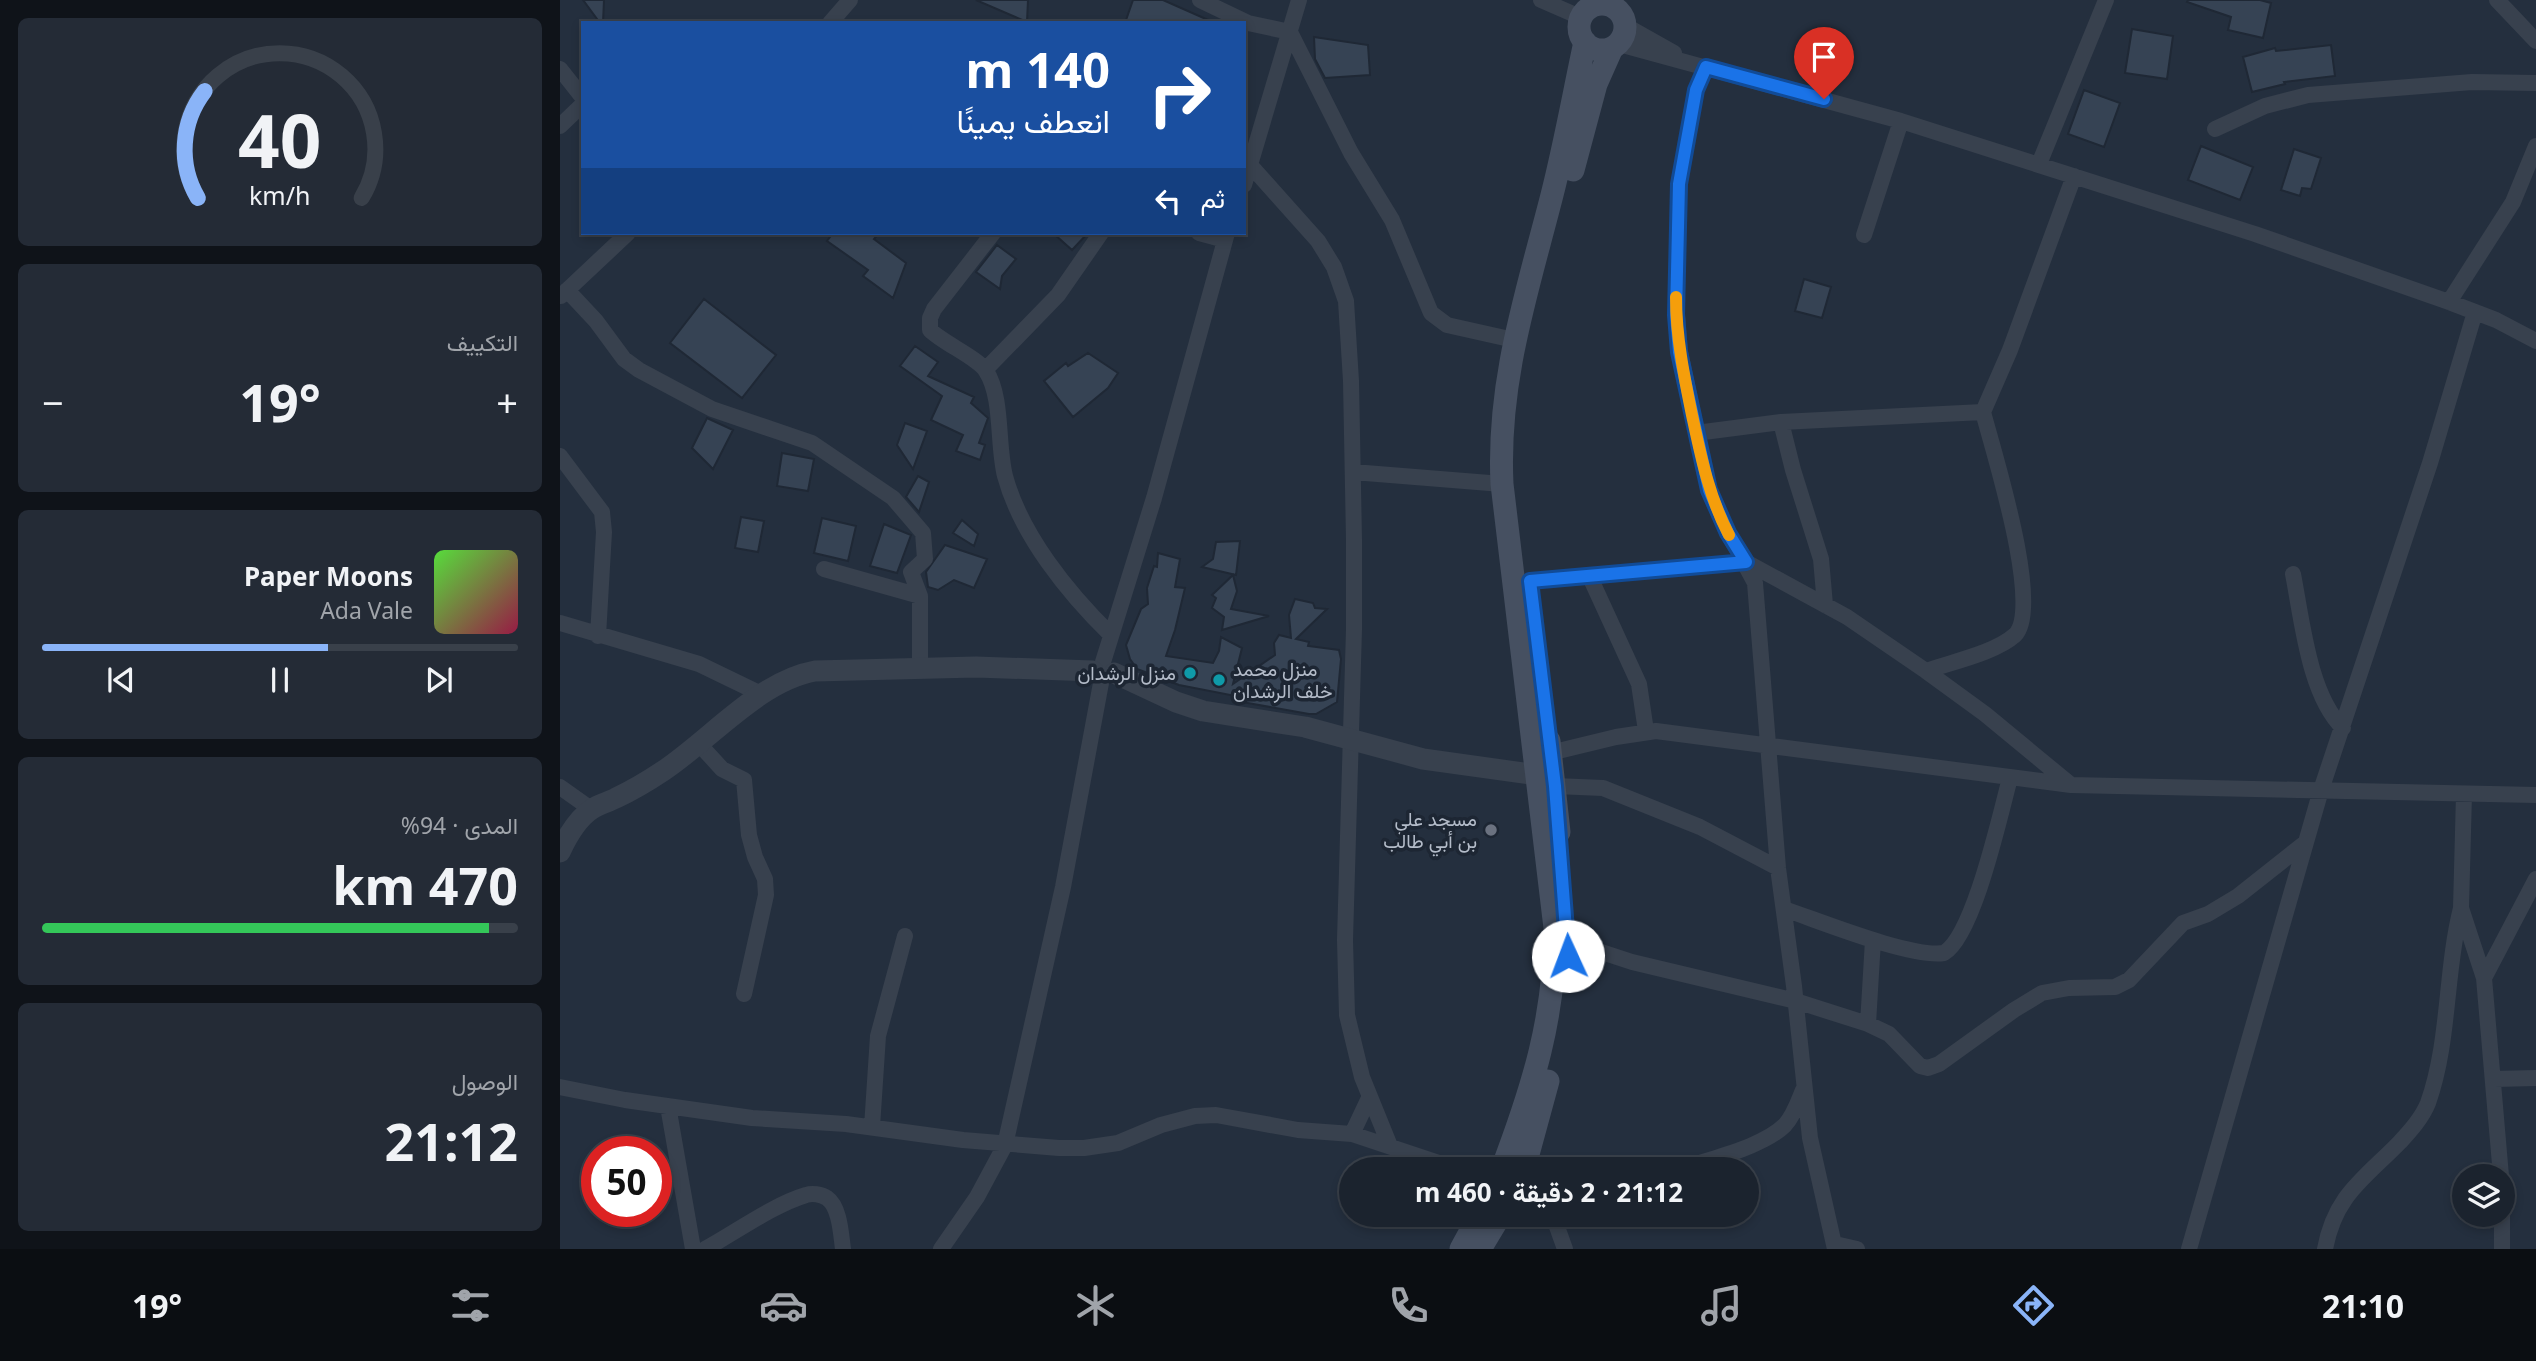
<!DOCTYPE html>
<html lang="ar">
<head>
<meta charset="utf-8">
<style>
	body { margin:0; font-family:"Noto Sans",Vazirmatn,sans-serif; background:#242b36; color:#f1f3f6; direction:rtl; height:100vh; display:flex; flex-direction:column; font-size:26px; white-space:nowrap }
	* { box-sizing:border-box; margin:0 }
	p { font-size:23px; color:#a0a4aa }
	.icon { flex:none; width:38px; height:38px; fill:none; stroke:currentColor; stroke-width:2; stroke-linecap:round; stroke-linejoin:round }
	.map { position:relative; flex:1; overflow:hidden; direction:ltr }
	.drawer { display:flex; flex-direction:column; gap:18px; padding:18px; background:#0f1319; width:560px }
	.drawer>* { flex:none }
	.hud { position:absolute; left:21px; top:21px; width:665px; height:214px; border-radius:0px; box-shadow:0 4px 10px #0003,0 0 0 2px #39404a; direction:rtl; background:#1a4fa0; color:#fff; overflow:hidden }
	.fabs { position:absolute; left:1892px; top:1164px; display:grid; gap:14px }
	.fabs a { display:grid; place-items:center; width:63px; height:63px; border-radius:50%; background:#1b232e; box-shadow:0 4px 10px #0003,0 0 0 2px #39404a; font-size:35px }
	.speed { position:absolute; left:21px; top:1136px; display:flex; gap:14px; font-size:35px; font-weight:700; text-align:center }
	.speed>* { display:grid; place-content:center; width:91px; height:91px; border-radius:50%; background:#1b232e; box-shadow:0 4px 10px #0003,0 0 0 2px #39404a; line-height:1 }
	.speed .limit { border:10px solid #d22; background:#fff; color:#111 }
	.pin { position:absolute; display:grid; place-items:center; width:60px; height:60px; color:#fff; margin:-72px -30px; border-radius:50% 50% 50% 0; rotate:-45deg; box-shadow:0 0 7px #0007 }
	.pin .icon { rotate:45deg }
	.me { position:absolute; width:77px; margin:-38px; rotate:358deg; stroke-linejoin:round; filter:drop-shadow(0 0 5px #0008) }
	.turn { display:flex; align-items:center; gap:24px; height:147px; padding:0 21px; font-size:32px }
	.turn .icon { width:91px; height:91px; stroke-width:2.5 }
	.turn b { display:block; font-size:49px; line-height:60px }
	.then { display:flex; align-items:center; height:66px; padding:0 21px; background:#0003; gap:14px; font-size:26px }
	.big { font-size:52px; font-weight:700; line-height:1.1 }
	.drawer .card { flex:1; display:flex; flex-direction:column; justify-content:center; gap:10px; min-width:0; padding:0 24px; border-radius:10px; background:#242b36 }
	.drawer .dial { align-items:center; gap:0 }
	.dial svg { height:182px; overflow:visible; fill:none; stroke:#39404a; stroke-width:7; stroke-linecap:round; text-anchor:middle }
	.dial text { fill:#f1f3f6; stroke:none }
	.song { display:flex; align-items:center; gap:21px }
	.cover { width:84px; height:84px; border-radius:10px; background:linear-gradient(135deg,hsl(110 70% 55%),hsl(340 70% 35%)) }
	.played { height:7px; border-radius:4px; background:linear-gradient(90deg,#8ab4f8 60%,#39404a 60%) }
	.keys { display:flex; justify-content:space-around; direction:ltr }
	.heat { display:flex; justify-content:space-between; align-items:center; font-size:38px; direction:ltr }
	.charge { height:10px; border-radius:5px; background:linear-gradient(90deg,#34c759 94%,#39404a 0) }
	.trip { position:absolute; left:779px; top:1157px; width:420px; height:70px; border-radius:35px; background:#1b232e; box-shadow:0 4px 10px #0003,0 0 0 2px #39404a; font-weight:700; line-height:70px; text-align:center; direction:rtl }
	.tabs { display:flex; height:112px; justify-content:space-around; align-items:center; background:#0b0e12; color:#a0a4aa }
	.tabs .icon { width:49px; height:49px }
	.tabs .on { color:#8ab4f8 }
	.tabs b { font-size:32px; color:#f1f3f6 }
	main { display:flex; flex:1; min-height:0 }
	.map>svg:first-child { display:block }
	.building { fill:#364354; stroke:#1f2835; stroke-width:2 }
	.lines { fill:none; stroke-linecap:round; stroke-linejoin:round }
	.minor { stroke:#38414e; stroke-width:16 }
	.tertiary { stroke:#38414e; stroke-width:21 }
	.secondary { stroke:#465061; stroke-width:23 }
	.route-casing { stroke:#114b97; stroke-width:18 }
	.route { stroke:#1a73e8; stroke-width:12 }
	.slow { stroke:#f59e0b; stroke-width:12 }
	.culture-dot { fill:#0f9aa8; stroke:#1d2633; stroke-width:2.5 }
	.worship-dot { fill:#6b7280; stroke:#1d2633; stroke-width:2.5 }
	.labels { text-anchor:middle; stroke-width:7; stroke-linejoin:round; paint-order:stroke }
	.poi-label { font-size:19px; fill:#b4bcc9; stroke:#1d2633; text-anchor:end }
</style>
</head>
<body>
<main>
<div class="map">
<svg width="1976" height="1249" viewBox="0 0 1976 1249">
	<rect width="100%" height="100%" fill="#242f3e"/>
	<!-- building -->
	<path class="building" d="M23,0H44L43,23H40Z
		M416,0H468L467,22Z
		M573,0H603L655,23H565Z
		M1628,0H1700L1711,3L1703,38L1668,30L1671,17L1627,2Z
		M1572,29L1613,36L1607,79L1565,73Z
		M754,37L808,45L810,75L765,78L755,59Z
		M1771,45L1775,76L1724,82L1725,84L1692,92L1683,57L1715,48L1716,51Z
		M1524,90L1560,103L1544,147L1508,134Z
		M1641,146L1693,167L1680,200L1628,180Z
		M1734,149L1761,158L1751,189L1742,188L1740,196L1721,190Z
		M273,233H319L314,239L346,263L333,298L303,276L308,270L267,241Z
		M493,233H528L512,250Z
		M437,245L456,259L442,276L440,289L416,272Z
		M1244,279L1271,287L1262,318L1235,311Z
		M144,299L216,355L182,398L110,343Z
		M355,346L378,362L368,376L414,397L411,403L428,418L419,443L425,445L420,460L396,451L403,435L371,420L382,396L340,366Z
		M528,353L558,373L548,388L513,417L484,381L506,363L508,366Z
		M147,418L173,430L153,469L132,448Z
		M345,423L367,431L353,469L337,445Z
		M222,453L254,459L248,491L217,486Z
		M358,476L369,482L359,512L346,497Z
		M181,517L204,521L198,552L175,548Z
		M262,518L296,526L288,561L254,553Z
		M402,520L418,534L414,546L393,533Z
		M324,524L351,535L337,573L310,566Z
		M680,541L676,575L642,567L653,559L656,542Z
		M385,545L427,559L414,588L394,580L378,590L368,587L366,572Z
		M598,553L620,559L615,587L625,588L615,630L606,656L653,663L659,651L661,637L682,648L673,684L715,655L714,643L719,635L731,638L729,615L735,599L753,603L755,608L767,609L736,639L749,642L748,646L779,650L781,659L777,702L756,714H749L682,702L681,697L619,685L577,669L570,659L566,645L581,609L588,604L587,588L594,566L597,567Z
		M673,575L677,591L671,609L709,616L662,630L664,617L652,608L656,598L652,595Z"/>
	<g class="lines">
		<!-- minor -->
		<path class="minor" d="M640,0L688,23L730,32L791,153L832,220L871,313L887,325L954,340
			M981,0L1020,17
			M1937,0L1976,41
			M270,23L290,0
			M1066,26L1114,53
			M1059,44L1341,121L1695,234L1889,302L1936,320L1976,341
			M1146,67L1136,90L1119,184L1116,300L1120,352L1149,490L1168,533L1195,583L1218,868L1234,986L1250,1138L1275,1249
			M0,69L23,98
			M0,126L23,104
			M1655,129L1705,106L1748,95L1912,82L1976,83
			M1479,164L1546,0
			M691,166L758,241L774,267L786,301L791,381L794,540V629L785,940L787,1015L802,1077L830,1146
			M684,185L739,0
			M433,233L374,309L370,318V330C383,343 418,358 426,371C443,397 437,445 445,476C461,535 508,593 551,635
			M639,233L665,240
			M1304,235L1341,121
			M7,290L36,321L64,359L79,370L152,409L252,443L333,498L363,533L365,559L351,572L360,596V669
			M1,296L68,233
			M1889,302L1953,202L1976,146
			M426,369L498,295L541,233
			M1221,422L1233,470L1261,559L1265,605
			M1136,433L1221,422L1423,412L1450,350L1514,176
			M0,456L42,512L44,532L38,636
			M793,472L942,484
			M264,569L360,596
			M1733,574C1742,620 1749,695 1783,728
			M1029,575L1079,684L1086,731
			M970,581L1186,562L1287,617L1366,671L1425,714L1511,785L1976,795
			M0,623L139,664L201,694
			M543,662L594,498L667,233
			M1366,671C1391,662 1435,653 1455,635C1483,608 1433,450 1423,412
			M140,745L162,769L184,780L189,835L195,857L205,879L206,895L184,994
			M990,753L1056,737L1096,731L1511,785
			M995,786L1043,788L1140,827L1218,868
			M0,787L31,809
			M1904,794L1901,908L1924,978L1941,1176
			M1224,909C1260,921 1350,958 1384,953C1414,935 1440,815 1450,778
			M1008,941L1072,962L1236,1001L1308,1024L1329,1034L1360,1066L1368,1068L1379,1064L1454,1010L1482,993L1509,988L1555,987L1569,980L1623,923L1648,914L1678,896L1745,843
			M1924,978L1976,879
			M1308,1024L1313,940
			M1934,1079L1976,1078
			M0,1087L65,1100L192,1118L286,1124L403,1140L499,1148H524L558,1143L601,1125L635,1116L656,1115L738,1130L792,1134L882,1164L915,1169
			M108,1106L133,1249
			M312,1127L318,1036L345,936
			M792,1134L809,1098
			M1122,1169C1152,1158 1203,1147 1225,1125C1234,1115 1238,1102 1243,1090
			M985,1214L996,1224L1005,1249
			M996,1224L1017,1214
			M1275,1244L1297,1249
			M145,1249C176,1232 213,1205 246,1195C252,1193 261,1194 267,1198C280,1207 281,1235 283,1249
			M381,1249L417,1197L445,1145L503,887L541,683
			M1629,1249L1761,790L1870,463L1915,312
			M1765,1249C1775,1195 1804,1179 1840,1142C1850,1131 1862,1118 1868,1103C1890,1041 1885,972 1901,908
			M1942,1249V1214"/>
		<!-- tertiary -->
		<path class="tertiary" d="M554,673L616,702L643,711L745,727L863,759L978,775
			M0,852C7,837 18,818 32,809C39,804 49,802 56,798C73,790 88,781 103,771C151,739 199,681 255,671L416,667L533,671"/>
		<!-- secondary -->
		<path class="secondary" d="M1019 27a23 23 0 1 1 46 0a23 23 0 1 1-46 0Z
			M1013,170L1036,84L1052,48
			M989,741L999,832
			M942,1169C973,1087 995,1017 995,928L942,484C937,381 967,293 992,195C1005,144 1014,93 1025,42
			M964,1169L988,1081
			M901,1249L920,1214
			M920,1249L941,1214"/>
	</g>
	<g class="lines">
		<!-- route casing -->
		<g class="route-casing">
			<path id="route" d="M1008,956L995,786L970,581L1186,562L1168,533L1149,490L1119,352L1116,315L1119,184L1136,90L1146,67L1264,99"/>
		</g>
		<!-- route -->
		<use href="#route" class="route"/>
		<!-- slow -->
		<path class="slow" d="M1116,297C1116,337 1124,376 1132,415C1141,457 1149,497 1169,535"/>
	</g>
	<!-- markers -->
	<g class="culture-dot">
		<circle cx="630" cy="673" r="7"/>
		<circle cx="659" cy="680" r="7"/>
	</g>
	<circle class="worship-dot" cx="931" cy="830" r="7"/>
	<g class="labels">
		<!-- poi labels -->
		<g class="poi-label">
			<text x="673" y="676" text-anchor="start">منزل محمد<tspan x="673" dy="22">خلف الرشدان</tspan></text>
			<text x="616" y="680">منزل الرشدان</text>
			<text x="917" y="826">مسجد علي<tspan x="917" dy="22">بن أبي طالب</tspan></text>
		</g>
	</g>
</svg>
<div class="fabs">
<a><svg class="icon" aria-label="layers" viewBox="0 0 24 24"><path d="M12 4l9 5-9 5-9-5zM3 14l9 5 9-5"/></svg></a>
</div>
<div class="speed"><div class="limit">50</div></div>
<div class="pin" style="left:1264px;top:99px;background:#d93025"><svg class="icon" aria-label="arrive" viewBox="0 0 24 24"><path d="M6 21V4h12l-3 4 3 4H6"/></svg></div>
<svg class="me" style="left:1008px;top:956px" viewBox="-20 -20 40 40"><circle r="19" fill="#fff"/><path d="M0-13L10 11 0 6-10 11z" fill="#1a73e8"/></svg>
<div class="trip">21:12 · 2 دقيقة · 460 m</div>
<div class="hud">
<div class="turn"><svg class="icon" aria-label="right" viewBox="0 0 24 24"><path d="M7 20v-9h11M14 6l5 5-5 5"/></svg><div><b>140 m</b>انعطف يمينًا</div></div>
<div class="then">ثم<svg class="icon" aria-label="left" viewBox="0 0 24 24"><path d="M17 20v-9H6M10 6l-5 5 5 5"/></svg></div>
</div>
</div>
<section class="drawer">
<div class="card dial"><svg viewBox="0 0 100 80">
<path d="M14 69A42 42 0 1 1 86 69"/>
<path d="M14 69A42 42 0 0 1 17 22" stroke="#8ab4f8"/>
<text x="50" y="56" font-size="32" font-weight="700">40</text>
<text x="50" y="72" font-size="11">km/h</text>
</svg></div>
<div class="card"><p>التكييف</p>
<div class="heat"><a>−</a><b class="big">19°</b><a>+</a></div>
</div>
<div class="card">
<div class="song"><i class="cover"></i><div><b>Paper Moons</b><p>Ada Vale</p></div></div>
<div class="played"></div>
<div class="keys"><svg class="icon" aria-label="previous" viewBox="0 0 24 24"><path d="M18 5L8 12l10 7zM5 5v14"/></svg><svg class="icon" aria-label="pause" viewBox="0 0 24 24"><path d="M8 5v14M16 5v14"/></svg><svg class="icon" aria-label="next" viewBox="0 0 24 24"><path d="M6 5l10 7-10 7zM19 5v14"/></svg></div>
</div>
<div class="card"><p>المدى · 94%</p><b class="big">470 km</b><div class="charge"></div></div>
<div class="card"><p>الوصول</p><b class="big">21:12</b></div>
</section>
</main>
<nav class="tabs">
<b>21:10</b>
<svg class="icon on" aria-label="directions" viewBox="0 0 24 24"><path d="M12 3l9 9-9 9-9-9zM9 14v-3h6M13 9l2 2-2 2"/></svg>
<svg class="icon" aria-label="music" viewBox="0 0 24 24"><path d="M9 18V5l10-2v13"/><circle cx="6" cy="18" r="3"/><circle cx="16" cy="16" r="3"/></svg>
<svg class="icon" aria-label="phone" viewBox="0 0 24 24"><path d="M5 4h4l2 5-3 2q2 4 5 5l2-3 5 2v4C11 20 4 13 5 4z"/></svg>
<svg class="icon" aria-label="climate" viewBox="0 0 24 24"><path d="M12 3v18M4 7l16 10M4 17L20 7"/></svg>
<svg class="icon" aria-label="car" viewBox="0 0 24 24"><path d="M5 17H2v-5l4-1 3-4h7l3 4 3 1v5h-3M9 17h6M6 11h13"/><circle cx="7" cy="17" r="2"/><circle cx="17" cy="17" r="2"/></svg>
<svg class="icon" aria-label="filters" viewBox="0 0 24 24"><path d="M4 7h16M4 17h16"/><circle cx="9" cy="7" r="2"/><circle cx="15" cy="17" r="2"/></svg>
<b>19°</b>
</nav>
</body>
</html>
